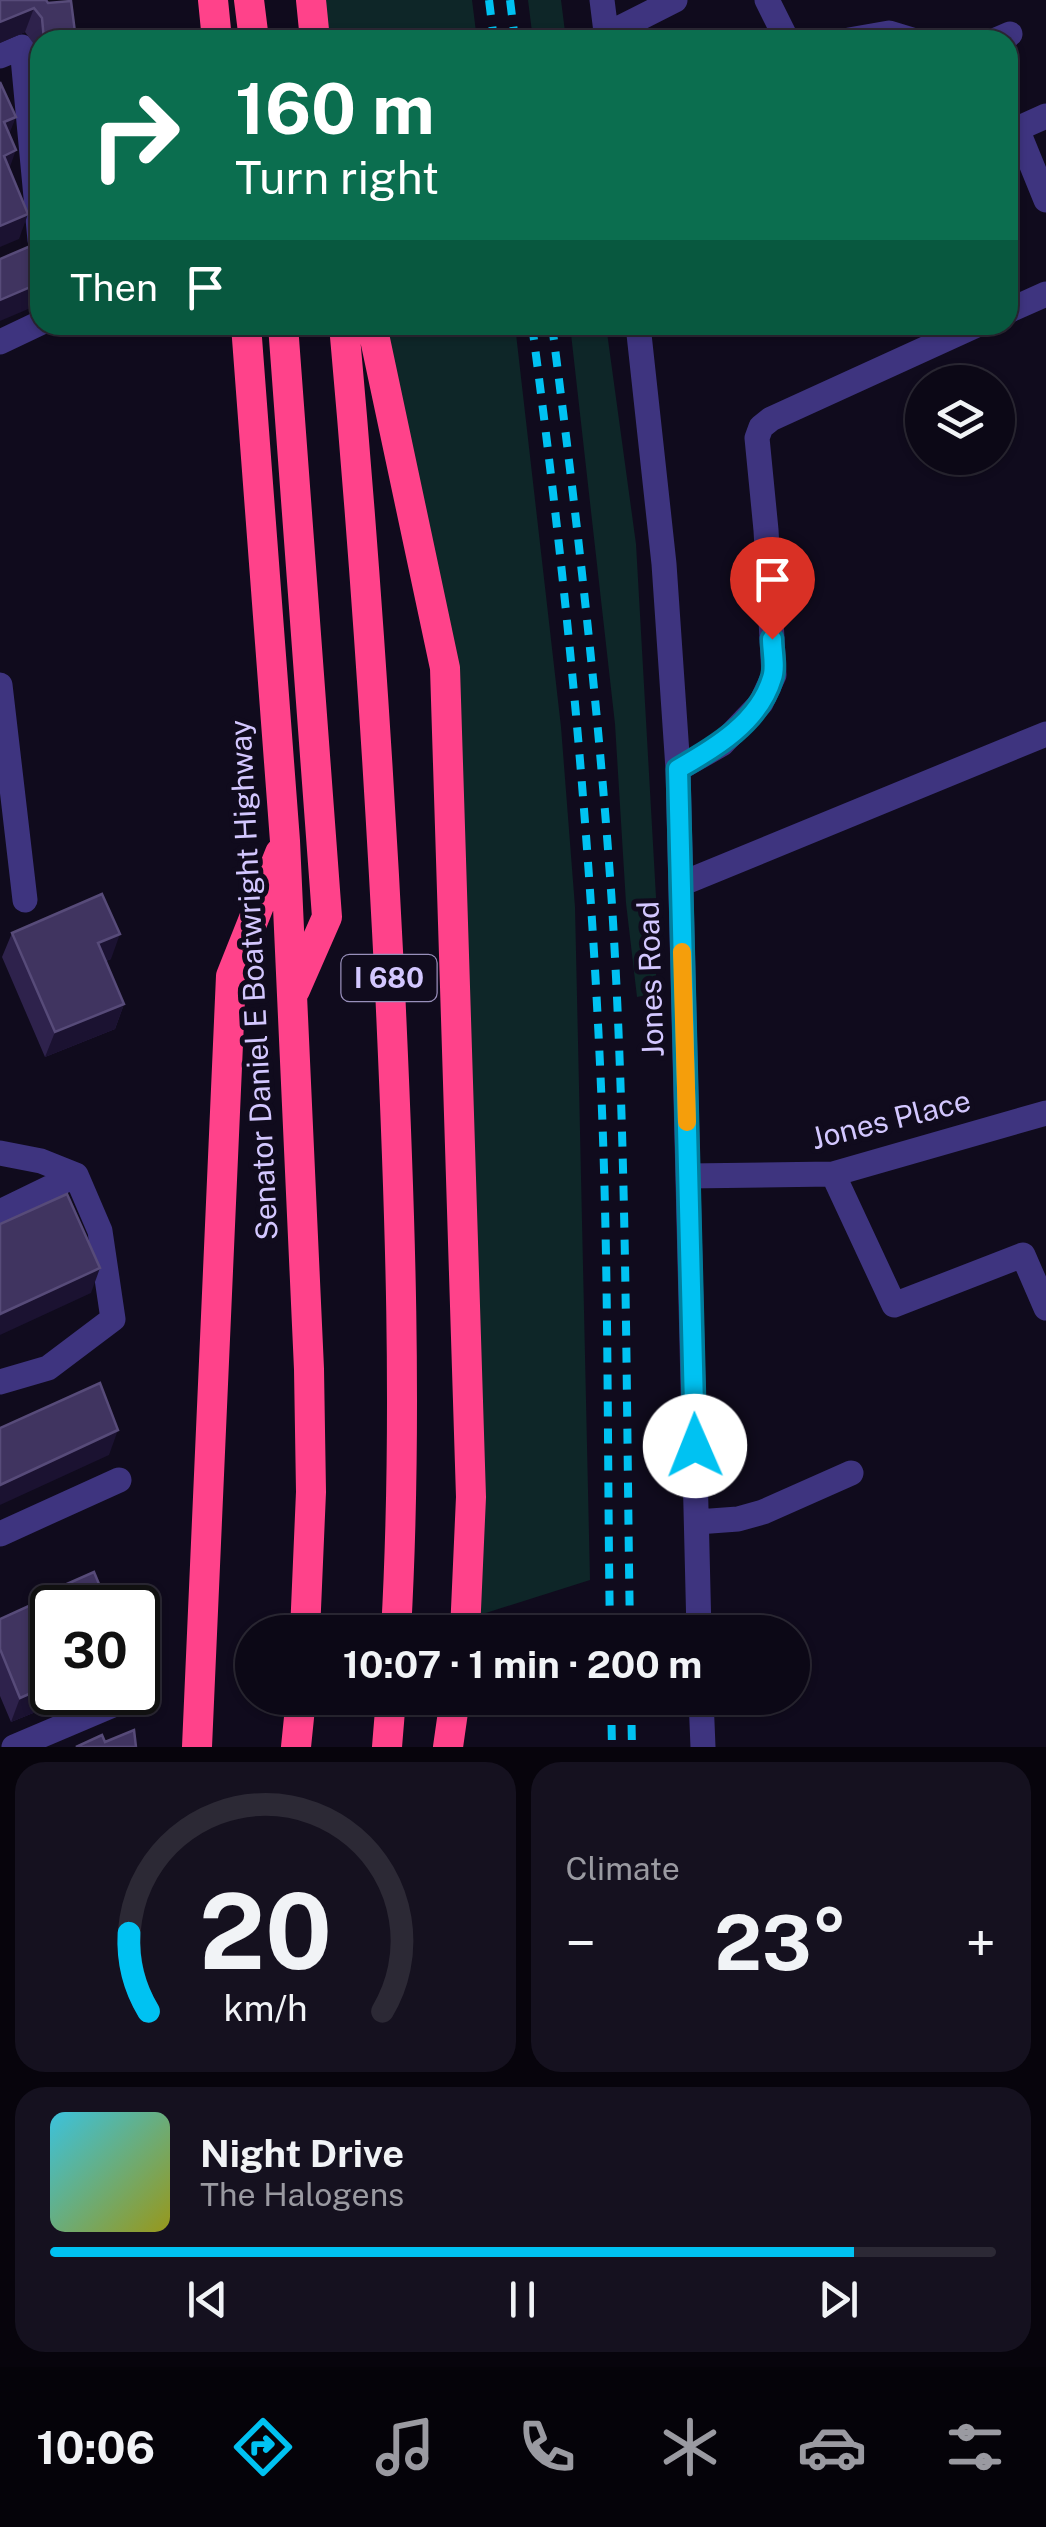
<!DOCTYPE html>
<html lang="en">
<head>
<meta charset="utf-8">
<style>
	body { margin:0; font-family:"Public Sans",sans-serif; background:#15111f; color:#f1f3f6; height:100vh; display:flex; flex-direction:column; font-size:38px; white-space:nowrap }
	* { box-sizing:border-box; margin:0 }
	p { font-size:32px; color:#9a9aa1 }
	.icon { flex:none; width:55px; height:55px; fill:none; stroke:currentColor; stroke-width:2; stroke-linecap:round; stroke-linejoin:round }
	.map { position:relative; height:1747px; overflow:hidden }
	.drawer { display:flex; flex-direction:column; gap:15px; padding:15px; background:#07040c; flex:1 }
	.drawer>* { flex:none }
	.banner { position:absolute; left:30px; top:30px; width:988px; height:305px; border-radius:30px; box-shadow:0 2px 8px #0004,0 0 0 2px #2c2935; background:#0b6e4f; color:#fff; overflow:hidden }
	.tools { position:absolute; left:905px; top:365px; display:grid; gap:20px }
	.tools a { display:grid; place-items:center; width:110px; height:110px; border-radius:50%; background:#0c0816; box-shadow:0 2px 8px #0004,0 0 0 2px #2c2935; font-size:50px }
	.speed { position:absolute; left:30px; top:1585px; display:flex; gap:20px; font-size:50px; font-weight:700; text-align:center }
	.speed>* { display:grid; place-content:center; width:130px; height:130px; border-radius:50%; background:#0c0816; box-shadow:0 2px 8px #0004,0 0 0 2px #2c2935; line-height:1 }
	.speed .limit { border:5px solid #111; border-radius:15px; background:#fff; color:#111 }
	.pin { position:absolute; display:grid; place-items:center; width:85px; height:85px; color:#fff; margin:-102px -42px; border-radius:50% 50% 50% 0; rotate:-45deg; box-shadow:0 0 10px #0007 }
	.pin .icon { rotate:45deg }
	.me { position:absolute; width:110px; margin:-55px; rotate:359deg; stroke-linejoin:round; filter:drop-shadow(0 0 8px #0008) }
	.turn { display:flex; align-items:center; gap:35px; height:210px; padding:0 40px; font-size:45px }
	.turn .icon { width:130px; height:130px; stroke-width:2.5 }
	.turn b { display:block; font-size:70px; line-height:85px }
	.then { display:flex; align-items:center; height:95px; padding:0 40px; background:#0003; gap:20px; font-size:38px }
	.big { font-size:75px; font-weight:700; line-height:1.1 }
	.drawer .tile { flex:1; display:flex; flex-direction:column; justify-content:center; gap:15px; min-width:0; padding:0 35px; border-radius:30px; background:#15111f }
	.drawer .dial { align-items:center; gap:0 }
	.dial svg { height:260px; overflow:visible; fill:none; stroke:#2c2935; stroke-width:7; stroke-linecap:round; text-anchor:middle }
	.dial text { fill:#f1f3f6; stroke:none }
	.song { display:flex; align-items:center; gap:30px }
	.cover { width:120px; height:120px; border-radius:15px; background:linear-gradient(135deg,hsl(190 70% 55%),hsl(60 70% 35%)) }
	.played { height:10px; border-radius:5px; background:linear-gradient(90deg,#00c2f2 85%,#2c2935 85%) }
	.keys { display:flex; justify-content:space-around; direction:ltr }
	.heat { display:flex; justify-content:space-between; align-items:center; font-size:55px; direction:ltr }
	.drawer .tiles { flex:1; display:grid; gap:15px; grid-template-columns:1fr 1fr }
	.tile:last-child { grid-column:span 2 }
	.trip { position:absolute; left:235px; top:1615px; width:575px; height:100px; border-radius:50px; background:#0c0816; box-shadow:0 2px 8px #0004,0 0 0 2px #2c2935; font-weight:700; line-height:100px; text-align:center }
	.tab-bar { display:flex; height:160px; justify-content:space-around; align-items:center; background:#050309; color:#9a9aa1 }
	.tab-bar .icon { width:70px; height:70px }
	.tab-bar .active { color:#00c2f2 }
	.tab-bar b { font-size:45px; color:#f1f3f6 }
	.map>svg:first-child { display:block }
	.green { fill:#0e2628 }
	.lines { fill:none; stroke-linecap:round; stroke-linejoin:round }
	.minor { stroke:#3e347f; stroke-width:25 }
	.highway { stroke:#ff428a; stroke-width:30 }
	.rail { stroke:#00c2f2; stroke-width:8; stroke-dasharray:15 12; stroke-linecap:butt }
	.wall { fill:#2e224c }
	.shaded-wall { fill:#1b1231 }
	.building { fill:#403460; stroke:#574b79; stroke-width:2.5 }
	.route-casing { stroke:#007e9d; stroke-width:25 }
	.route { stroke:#00c2f2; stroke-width:18 }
	.slow { stroke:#f59e0b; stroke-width:18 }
	.labels { text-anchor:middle; stroke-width:10; stroke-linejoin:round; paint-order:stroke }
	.shield { fill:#100b1d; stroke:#988fbb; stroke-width:2.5 }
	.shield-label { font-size:28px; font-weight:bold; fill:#d3c7ff }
	.street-label { font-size:30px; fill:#d3c7ff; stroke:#100b1d }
</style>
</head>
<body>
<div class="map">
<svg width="1046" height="1747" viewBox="0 0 1046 1747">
	<rect width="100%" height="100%" fill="#100b1d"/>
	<!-- green -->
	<path class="green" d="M311,0H472L477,40H315Z
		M528,0H561L566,40H533Z
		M372,325H515L561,727L575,907L590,1580L467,1619L445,668Z
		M570,325H606L636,544L656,897V993L637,997L626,903L615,724Z"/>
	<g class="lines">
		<!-- minor -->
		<path class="minor" d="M602,0L607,40
			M767,0L787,40
			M606,35L675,0
			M849,40L889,33L912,40
			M996,40L1010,34
			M0,56L22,47L40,240
			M1017,129L1046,200
			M1008,133L1046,116
			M1008,311L1046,294
			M638,325L664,564L678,769L699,1632
			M0,342L40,323
			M0,685L25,900
			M678,769L722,744L761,703L774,675L766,530L757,438L761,427L771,419L977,325
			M681,884L1046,734
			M0,1153L41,1161L76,1175L100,1231L113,1319L48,1368L0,1382
			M833,1174L894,1305L1023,1255L1046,1308
			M688,1176L833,1174L1046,1113
			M0,1212L76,1175
			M697,1522L738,1519L763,1512L851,1473
			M0,1534L119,1480
			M701,1698L703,1747
			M14,1747L120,1702"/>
		<!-- highway -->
		<path class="highway" d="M213,0L217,40
			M249,0L254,40
			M311,0L315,40
			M246,325L285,841L309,1369L311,1492L305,1632
			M283,325L327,917L295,990
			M344,325C364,546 379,768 390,989C400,1204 408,1418 396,1632
			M372,325L445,668L471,1497L465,1632
			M197,1747L231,976L280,853
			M296,1747L301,1698
			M387,1747L391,1698
			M448,1747L455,1698"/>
		<!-- rail -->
		<path class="rail" d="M489,0L494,40
			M510,0L515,40
			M532,325C566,578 590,832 601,1087C609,1268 607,1451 610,1632
			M552,325C577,518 599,712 612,905C627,1147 626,1390 630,1632
			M611,1698L612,1747
			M631,1698L632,1747"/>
	</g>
	<!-- wall -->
	<path class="wall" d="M0,0H46L76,40H40V116L33,43L25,32L0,43Z
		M12,933L111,959L106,961L124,1004L115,1029L45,1057L2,957Z
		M42,1595L52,1608L53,1705L11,1722L0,1696V1619L35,1614Z"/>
	<!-- shaded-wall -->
	<path class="shaded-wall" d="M34,8L25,32L0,43V22Z
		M16,117L6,142L4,122Z
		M16,150L7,175L4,156Z
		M28,214L19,239L0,247V226Z
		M40,283V304L0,321V300Z
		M120,934L111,959L89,968L98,943Z
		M124,1004L115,1029L45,1057L55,1032Z
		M100,1268L91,1293L0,1335V1314Z
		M118,1430L109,1455L0,1505V1485Z
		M52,1684V1692H57L53,1705L11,1722L20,1698Z"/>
	<!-- building -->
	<path class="building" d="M0,0H46L48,3L71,1L76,40H44L42,18L34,8L0,22Z
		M0,82L16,117L4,122L16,150L4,156L28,214L0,226Z
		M40,242V283L0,300V259Z
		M102,894L120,934L98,943L124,1004L55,1032L12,933Z
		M67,1194L100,1268L0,1314V1224Z
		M100,1383L118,1430L0,1485V1428Z
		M94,1572L109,1608H52V1620L42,1595Z
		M31,1605L52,1657V1684L20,1698L0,1649V1619Z
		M134,1730L136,1747H76L102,1735L105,1742Z"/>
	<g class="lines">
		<!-- route casing -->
		<g class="route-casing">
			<path id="route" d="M695,1446L678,769C715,748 759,722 772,678C776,667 772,651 772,639"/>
		</g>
		<!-- route -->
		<use href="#route" class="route"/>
		<!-- slow -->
		<path class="slow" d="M682,952L687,1122"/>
	</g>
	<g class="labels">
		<!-- shield labels -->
		<rect class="shield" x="341.5" y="955" width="95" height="46" rx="8"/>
		<g class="shield-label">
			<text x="389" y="988">I 680</text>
		</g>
		<!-- street labels -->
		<g class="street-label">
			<text transform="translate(651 979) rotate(-92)" y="10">Jones Road</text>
			<text transform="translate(254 980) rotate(-93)" y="10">Senator Daniel E Boatwright Highway</text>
			<text transform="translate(891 1120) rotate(-14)" y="10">Jones Place</text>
		</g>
	</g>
</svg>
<div class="tools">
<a><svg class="icon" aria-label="layers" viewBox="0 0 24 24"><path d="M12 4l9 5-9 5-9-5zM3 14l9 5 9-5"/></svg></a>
</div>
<div class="speed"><div class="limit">30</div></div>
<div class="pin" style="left:772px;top:639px;background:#d93025"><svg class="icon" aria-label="arrive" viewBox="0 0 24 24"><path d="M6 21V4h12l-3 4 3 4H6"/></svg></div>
<svg class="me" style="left:695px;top:1446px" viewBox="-20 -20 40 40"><circle r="19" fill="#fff"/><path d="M0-13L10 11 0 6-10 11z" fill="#00c2f2"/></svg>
<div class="trip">10:07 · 1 min · 200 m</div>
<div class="banner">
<div class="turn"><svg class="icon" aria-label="right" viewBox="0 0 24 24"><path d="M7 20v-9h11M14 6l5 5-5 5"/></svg><div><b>160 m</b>Turn right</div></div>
<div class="then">Then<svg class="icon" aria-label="arrive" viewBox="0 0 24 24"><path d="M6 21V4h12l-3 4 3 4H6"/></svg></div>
</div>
</div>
<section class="drawer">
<div class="tiles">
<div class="tile dial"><svg viewBox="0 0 100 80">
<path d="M14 69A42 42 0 1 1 86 69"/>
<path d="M14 69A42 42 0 0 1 8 45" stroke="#00c2f2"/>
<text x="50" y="56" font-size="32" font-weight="700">20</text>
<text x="50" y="72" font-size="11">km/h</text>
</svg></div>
<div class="tile"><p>Climate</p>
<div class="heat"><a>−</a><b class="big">23°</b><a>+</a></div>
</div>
<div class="tile">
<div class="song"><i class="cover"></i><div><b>Night Drive</b><p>The Halogens</p></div></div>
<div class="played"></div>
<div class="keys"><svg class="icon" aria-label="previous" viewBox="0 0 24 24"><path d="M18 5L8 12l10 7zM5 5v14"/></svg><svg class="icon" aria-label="pause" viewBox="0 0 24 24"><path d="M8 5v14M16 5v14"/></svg><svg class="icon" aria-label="next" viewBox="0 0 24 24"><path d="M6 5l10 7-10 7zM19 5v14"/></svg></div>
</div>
</div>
</section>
<nav class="tab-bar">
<b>10:06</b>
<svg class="icon active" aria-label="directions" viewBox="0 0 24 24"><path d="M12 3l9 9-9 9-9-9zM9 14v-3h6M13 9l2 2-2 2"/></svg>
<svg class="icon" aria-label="music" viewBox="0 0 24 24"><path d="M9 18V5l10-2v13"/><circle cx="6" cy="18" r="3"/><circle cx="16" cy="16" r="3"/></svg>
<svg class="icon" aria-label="phone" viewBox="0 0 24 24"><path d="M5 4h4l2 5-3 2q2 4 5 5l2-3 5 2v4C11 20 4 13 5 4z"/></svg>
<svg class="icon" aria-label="climate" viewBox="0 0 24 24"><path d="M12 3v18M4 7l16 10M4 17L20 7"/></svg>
<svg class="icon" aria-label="car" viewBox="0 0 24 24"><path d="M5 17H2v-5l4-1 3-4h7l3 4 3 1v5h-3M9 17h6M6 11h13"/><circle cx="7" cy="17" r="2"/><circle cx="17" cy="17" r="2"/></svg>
<svg class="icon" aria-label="filters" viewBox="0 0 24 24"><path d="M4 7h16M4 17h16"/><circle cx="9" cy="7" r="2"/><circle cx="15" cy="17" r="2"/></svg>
</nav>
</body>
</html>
